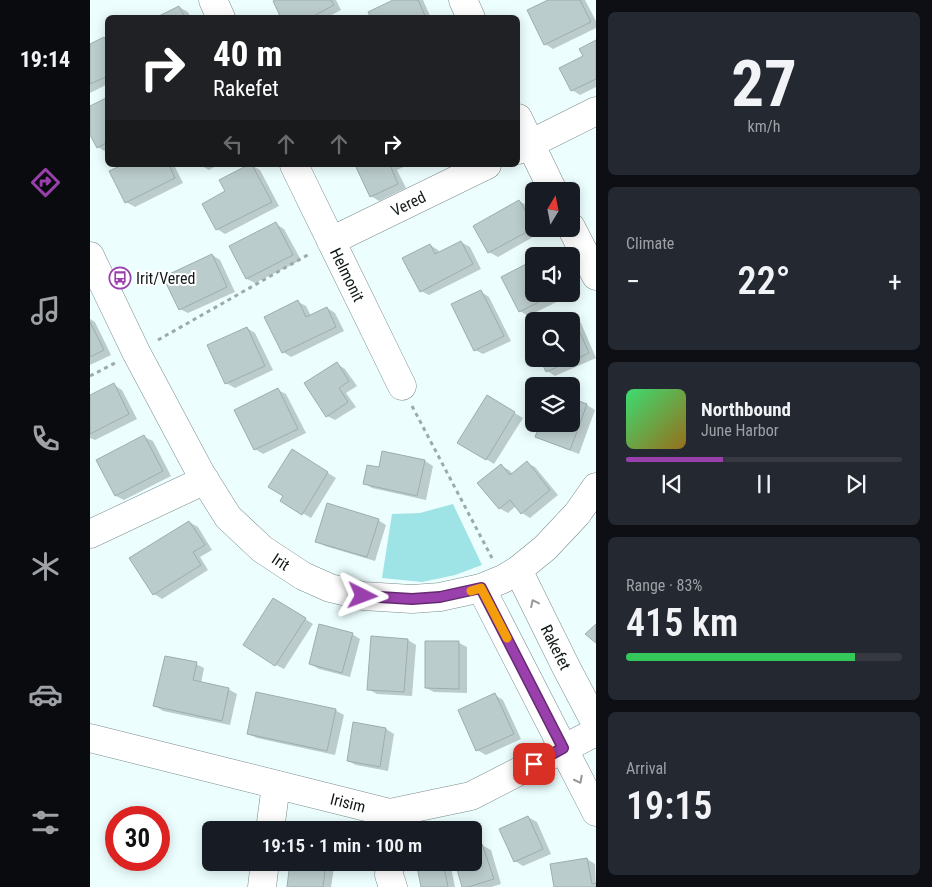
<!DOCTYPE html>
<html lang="en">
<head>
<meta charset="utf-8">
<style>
	body { margin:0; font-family:"Roboto Condensed",sans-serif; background:#242831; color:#f1f3f6; height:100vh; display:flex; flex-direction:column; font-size:19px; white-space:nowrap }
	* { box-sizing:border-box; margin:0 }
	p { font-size:16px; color:#9ea1a6 }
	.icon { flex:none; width:28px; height:28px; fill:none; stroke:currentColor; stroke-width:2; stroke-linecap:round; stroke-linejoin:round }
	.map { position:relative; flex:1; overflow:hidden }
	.sheet { display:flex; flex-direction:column; gap:12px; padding:12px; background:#0d0f14; width:336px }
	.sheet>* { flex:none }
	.hud { position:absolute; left:15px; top:15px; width:415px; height:152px; border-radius:8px; box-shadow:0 2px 12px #0003; background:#202124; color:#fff; overflow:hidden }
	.needle { width:32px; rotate:10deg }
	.tools { position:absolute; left:435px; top:182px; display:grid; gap:10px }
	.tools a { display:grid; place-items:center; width:55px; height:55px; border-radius:8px; background:#171b24; box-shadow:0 2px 12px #0003; font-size:25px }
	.speed { position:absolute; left:15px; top:806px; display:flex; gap:10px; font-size:25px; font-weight:700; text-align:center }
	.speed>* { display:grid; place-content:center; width:65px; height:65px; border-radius:50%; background:#171b24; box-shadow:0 2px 12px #0003; line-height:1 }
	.speed .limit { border:8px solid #d22; background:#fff; color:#111 }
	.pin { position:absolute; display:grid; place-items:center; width:42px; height:42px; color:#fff; margin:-21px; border-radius:10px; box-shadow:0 2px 8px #0006 }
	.me { position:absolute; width:55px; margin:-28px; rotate:93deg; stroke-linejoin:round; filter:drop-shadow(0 0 4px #0008) }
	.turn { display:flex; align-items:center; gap:18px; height:105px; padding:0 25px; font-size:22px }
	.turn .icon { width:65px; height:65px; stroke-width:2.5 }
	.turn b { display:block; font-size:35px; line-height:42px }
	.lanes { display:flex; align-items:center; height:48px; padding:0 25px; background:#0003; justify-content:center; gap:25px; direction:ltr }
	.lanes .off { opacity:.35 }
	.big { font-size:38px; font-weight:600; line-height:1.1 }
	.sheet .card { flex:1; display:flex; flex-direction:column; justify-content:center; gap:8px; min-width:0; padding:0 18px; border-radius:8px; background:#242831 }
	.sheet .dial { align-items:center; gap:0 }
	.dial b { font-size:65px; line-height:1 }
	.song { display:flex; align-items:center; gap:15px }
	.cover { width:60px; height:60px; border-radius:8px; background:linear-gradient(135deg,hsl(140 70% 55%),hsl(40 70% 35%)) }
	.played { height:5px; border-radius:2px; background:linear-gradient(90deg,#9a40ac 35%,#363941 35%) }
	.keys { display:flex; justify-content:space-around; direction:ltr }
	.heat { display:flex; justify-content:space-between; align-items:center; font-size:28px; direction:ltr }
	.charge { height:8px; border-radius:4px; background:linear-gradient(90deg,#34c759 83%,#363941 0) }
	.trip { position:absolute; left:112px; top:821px; width:280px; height:50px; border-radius:8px; background:#171b24; box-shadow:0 2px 12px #0003; font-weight:600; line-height:50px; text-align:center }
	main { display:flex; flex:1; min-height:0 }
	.dock { display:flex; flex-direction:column; width:90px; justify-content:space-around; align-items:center; background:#090b0e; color:#9ea1a6 }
	.dock .icon { width:35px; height:35px }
	.dock .active { color:#9a40ac }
	.dock b { font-size:22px; color:#f1f3f6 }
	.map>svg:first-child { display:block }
	.green { fill:#9ee3e6 }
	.shadow { fill:#0003 }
	.building { fill:#bbcccd; stroke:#9daeae }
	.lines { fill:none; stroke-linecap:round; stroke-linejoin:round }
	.minor-casing { stroke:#7b8c8c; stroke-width:29 }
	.path { stroke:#9caaaa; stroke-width:3; stroke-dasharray:4 4; stroke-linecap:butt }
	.minor { stroke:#fff; stroke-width:28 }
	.oneway { stroke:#959898 }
	.route-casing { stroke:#642a70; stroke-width:12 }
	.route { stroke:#9a40ac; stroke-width:9 }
	.slow { stroke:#f59e0b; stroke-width:9 }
	.labels { text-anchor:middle; stroke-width:4; stroke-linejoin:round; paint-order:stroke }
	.street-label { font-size:16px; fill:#131a1a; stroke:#fff }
	.poi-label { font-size:16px; fill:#131a1a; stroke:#fff; text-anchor:start }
</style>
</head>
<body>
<main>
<nav class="dock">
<b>19:14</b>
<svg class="icon active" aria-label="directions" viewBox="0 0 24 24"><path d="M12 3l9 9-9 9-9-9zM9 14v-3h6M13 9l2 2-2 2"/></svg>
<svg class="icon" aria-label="music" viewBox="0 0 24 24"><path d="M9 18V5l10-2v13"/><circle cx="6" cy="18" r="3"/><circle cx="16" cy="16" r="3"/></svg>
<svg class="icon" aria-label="phone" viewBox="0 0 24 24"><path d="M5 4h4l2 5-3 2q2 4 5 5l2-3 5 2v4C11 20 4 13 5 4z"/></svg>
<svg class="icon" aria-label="climate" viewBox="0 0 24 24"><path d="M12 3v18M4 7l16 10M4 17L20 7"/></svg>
<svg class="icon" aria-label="car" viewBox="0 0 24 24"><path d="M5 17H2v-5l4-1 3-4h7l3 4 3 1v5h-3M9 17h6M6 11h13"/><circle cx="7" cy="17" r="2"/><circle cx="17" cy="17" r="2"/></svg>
<svg class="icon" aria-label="filters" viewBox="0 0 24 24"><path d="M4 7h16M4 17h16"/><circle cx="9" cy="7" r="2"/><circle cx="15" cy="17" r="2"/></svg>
</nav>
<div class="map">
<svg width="506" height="887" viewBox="0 0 506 887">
	<rect width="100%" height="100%" fill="#ecfefe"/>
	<!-- green -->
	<path class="green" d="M363,504L392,565L365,575L332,582L292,578L302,514L330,513Z"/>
	<!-- shadow -->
	<path class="shadow" d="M188,0H246L251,10L236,18H193Z
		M306,0H333L341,18H282Z
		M461,0H495L506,21V28L463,49L455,44Z
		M89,7L98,12L101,18H68Z
		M14,38L18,40V84L0,93V45Z
		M506,42V87L490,95L482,90L495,57Z
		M18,98V151L16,152L8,147L0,133V108Z
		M35,165H84L93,183L45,207L36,202Z
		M110,165H128L119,170Z
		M161,165L170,170L189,206L135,234L127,229Z
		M267,165H318L307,170L316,188L289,201L281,196Z
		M429,201L438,206L444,217V229H450L452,232L408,257L399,252Z
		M186,224L194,229L211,260L165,283L157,279Z
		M371,242L380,247L391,269L339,295L331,291L340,245L348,250L350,253Z
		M122,255L130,260L145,292L98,313L90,309Z
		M391,292L399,297L421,341L393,354L385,350Z
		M444,294H481V295L438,316L430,311Z
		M208,302L216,306L221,316L237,308L245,313L254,331L201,357L193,352Z
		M483,318L491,323L506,358L465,376L457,371L452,359H481V321H476Z
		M0,319L5,322L21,355L0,365Z
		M157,328L165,333L183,370L145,388L136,383Z
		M247,364L255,369L267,386L256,393L266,407L245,420L237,416Z
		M24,385L32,390L47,419L5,440L0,438V397Z
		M188,390L196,394L216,433L173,454L165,449Z
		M398,397L433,418L404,464L369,442Z
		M481,399L497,405L505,410L489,454L455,441L447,436L452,424H481Z
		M54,437L63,441L81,476L34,500L26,496L8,460Z
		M293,453L335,461L343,466L336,500L282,488L274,483L290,469Z
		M211,456L246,478L221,518L192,501L195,496Z
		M437,463L445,467L468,495L440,518L432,513L426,506L418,513L409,508L411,466L419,470L423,474Z
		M288,520L296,525L285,561L235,546L227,541Z
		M99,522L108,527L122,550L110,557L118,570L72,599L64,594Z
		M192,604L223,624L194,669L186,665Z
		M262,634L270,639L260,677L229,669L220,664Z
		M318,640L326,645L322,696L287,694L278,689Z
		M369,643L377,647V693L344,692L336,688Z
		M106,664L114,668L111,683L138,689L147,694L140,725L73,711L65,706Z
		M405,695L413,700L431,739L396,755L387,750Z
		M245,710L254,715L245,755L167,738L158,734Z
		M296,729L304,734L298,771L266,765L258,761Z
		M438,817L447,822L461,854L433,866L425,861Z
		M392,845L401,850L411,884L401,887H374L384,862V848Z
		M497,859L505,864L506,887H465Z
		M202,862H245L241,887H198Z
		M327,862H360L365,887H332Z"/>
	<!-- building -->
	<path class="building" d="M185,0H241L244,5L220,18H191L183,1Z
		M303,0H328L336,18H281L278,12Z
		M458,0H490L501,22L454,45L437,10Z
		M89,6L95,18H65Z
		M14,37L18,43V76L0,84V44Z
		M506,40V79L481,91L469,68L493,56L489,49Z
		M18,97V142L7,148L0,135V106Z
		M32,165H79L85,178L35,203L19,171Z
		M158,165H162L182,202L126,230L112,204L135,191L129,180Z
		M265,165H300L308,184L280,197Z
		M429,200L444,225V228L398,253L383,226Z
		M186,222L203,255L156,279L139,246Z
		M371,241L383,264L330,292L312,258L340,244L345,254Z
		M122,254L137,287L89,310L73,277Z
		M444,260V294H465L429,312L411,277Z
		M391,290L414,336L384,351L361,304Z
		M208,300L216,317L237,307L246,327L192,353L174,317Z
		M483,317L499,353L456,372L450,359H481V321H473Z
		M0,322L14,350L0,357Z
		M157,327L175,366L135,384L117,345Z
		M247,362L259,381L249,388L258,402L236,417L214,383Z
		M24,383L39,414L0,434V395Z
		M188,388L208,429L164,450L144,410Z
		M397,395L425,412L396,460L367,443Z
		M481,398L497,404L480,450L445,437L450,424H481Z
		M54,435L73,471L25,496L6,460Z
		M202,449L238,472L212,515L190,501L193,496L178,487Z
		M292,451L335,460L327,496L273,484L277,465L289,467Z
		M437,461L460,490L431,514L420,500L409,509L387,483L411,464L420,475Z
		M237,503L289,519L277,557L225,542Z
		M99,521L115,545L103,552L111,565L63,595L39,558Z
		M183,598L216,618L185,666L153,645Z
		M229,624L263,633L252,673L219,664Z
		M506,624V643L495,634Z
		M281,636L318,639L314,692L277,690Z
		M335,641H369V689L335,688Z
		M75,656L107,662L103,680L139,688L132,721L63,706Z
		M166,692L246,709L237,751L157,734Z
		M405,693L424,734L386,751L368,710Z
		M263,722L296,728L290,767L257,761Z
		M438,816L453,849L424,862L409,829Z
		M206,824L241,829V830H205Z
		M392,844L404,879L378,887H372L365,862H384V847Z
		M497,858L502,884L506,883V887H464L460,864Z
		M200,862H236L233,887H197Z
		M326,862H353L358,887H331Z"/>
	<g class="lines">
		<!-- minor casing -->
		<g class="minor-casing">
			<g id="minor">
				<path d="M123,0L131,18"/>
				<path d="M373,0L381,18"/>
				<path d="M428,118L463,191"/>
				<path d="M428,150L506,111"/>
				<path id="s1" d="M204,165L312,386"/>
				<path d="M481,227L506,276"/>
				<path id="s2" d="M241,241L397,165"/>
				<path id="s3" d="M0,256L46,352L111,474L138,517L172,549L213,576L240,588L273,596L322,599L350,597L391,588L413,579L428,570L455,548L487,514L506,487"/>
				<path d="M0,534L115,480"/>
				<path id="s4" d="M428,570L477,669L506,724"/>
				<path d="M391,588L506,812"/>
				<path id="s5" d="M0,738L300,813L381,796L506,732"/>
				<path d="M180,830L186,785"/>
				<path d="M300,862L299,875L303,887"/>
				<path d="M172,887L175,862"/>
			</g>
		</g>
		<!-- path -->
		<path class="path" d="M68,340L221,253
			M0,376L25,363
			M322,406L402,558"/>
		<!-- minor -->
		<use href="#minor" class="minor"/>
	</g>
	<!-- one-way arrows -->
	<defs><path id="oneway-chevron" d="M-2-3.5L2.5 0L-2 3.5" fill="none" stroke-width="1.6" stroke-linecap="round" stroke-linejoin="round" transform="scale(1.25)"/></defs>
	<g class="oneway">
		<use href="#oneway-chevron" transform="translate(444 603) rotate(-116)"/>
		<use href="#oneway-chevron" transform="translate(489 780) rotate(63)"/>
	</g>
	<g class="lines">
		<!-- route casing -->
		<g class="route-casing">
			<path id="route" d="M273,596L322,599L350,597L391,588L473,748L444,764"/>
		</g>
		<!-- route -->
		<use href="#route" class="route"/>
		<!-- slow -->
		<path class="slow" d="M381,591L391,588L417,638"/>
	</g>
	<!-- icons -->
	<defs>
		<g id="bus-ring" transform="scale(1.125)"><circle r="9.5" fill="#fff" stroke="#9a40ac" stroke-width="1.5"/><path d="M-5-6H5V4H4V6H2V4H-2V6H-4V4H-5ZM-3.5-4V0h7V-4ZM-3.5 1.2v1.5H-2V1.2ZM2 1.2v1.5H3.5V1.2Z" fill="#9a40ac"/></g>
	</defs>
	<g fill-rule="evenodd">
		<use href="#bus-ring" x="30" y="278"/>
	</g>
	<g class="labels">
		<!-- street labels -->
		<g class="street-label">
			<text dy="6" stroke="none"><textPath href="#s2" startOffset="86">Vered</textPath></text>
			<text dy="6" stroke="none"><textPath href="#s1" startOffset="122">Helmonit</textPath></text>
			<text dy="6" stroke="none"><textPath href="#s3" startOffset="365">Irit</textPath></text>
			<text dy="6" stroke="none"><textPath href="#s4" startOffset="86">Rakefet</textPath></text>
			<text dy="6" stroke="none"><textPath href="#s5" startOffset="266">Irisim</textPath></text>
		</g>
		<!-- poi labels -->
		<g class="poi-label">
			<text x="46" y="284">Irit/Vered</text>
		</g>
	</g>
</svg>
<div class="tools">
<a><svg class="needle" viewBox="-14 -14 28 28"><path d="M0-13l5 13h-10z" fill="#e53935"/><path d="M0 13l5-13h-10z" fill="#9ea1a6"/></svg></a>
<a><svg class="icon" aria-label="sound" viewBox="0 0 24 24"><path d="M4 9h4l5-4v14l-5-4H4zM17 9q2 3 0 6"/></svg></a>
<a><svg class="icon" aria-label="search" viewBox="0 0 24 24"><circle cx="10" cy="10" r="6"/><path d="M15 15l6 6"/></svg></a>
<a><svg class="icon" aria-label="layers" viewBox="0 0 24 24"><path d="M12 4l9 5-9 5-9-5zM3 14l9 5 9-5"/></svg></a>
</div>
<div class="speed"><div class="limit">30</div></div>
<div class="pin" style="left:444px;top:764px;background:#d93025"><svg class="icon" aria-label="arrive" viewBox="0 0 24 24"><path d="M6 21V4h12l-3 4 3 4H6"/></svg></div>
<svg class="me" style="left:273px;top:596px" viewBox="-20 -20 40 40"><path d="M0-17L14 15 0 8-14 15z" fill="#9a40ac" stroke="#fff" stroke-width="4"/></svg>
<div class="trip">19:15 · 1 min · 100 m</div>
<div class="hud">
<div class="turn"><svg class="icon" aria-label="right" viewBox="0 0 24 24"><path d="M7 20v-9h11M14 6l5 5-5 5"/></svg><div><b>40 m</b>Rakefet</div></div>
<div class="lanes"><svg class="icon off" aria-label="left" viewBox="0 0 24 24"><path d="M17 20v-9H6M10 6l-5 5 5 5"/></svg><svg class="icon off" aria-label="ahead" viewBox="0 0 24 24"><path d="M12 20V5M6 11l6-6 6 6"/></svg><svg class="icon off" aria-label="ahead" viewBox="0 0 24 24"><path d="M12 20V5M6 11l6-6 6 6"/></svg><svg class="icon" aria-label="right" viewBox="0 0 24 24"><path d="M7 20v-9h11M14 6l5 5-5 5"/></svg></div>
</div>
</div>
<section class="sheet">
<div class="card dial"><b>27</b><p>km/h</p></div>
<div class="card"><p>Climate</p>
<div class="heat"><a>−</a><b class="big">22°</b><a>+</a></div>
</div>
<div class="card">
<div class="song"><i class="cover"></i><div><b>Northbound</b><p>June Harbor</p></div></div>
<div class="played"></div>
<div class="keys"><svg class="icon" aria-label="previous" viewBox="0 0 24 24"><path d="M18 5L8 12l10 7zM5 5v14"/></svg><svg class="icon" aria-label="pause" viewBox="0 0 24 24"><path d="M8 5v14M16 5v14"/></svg><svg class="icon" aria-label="next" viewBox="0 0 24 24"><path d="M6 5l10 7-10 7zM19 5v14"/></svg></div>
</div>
<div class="card"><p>Range · 83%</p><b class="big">415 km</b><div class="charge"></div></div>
<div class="card"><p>Arrival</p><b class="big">19:15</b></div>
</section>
</main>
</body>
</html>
